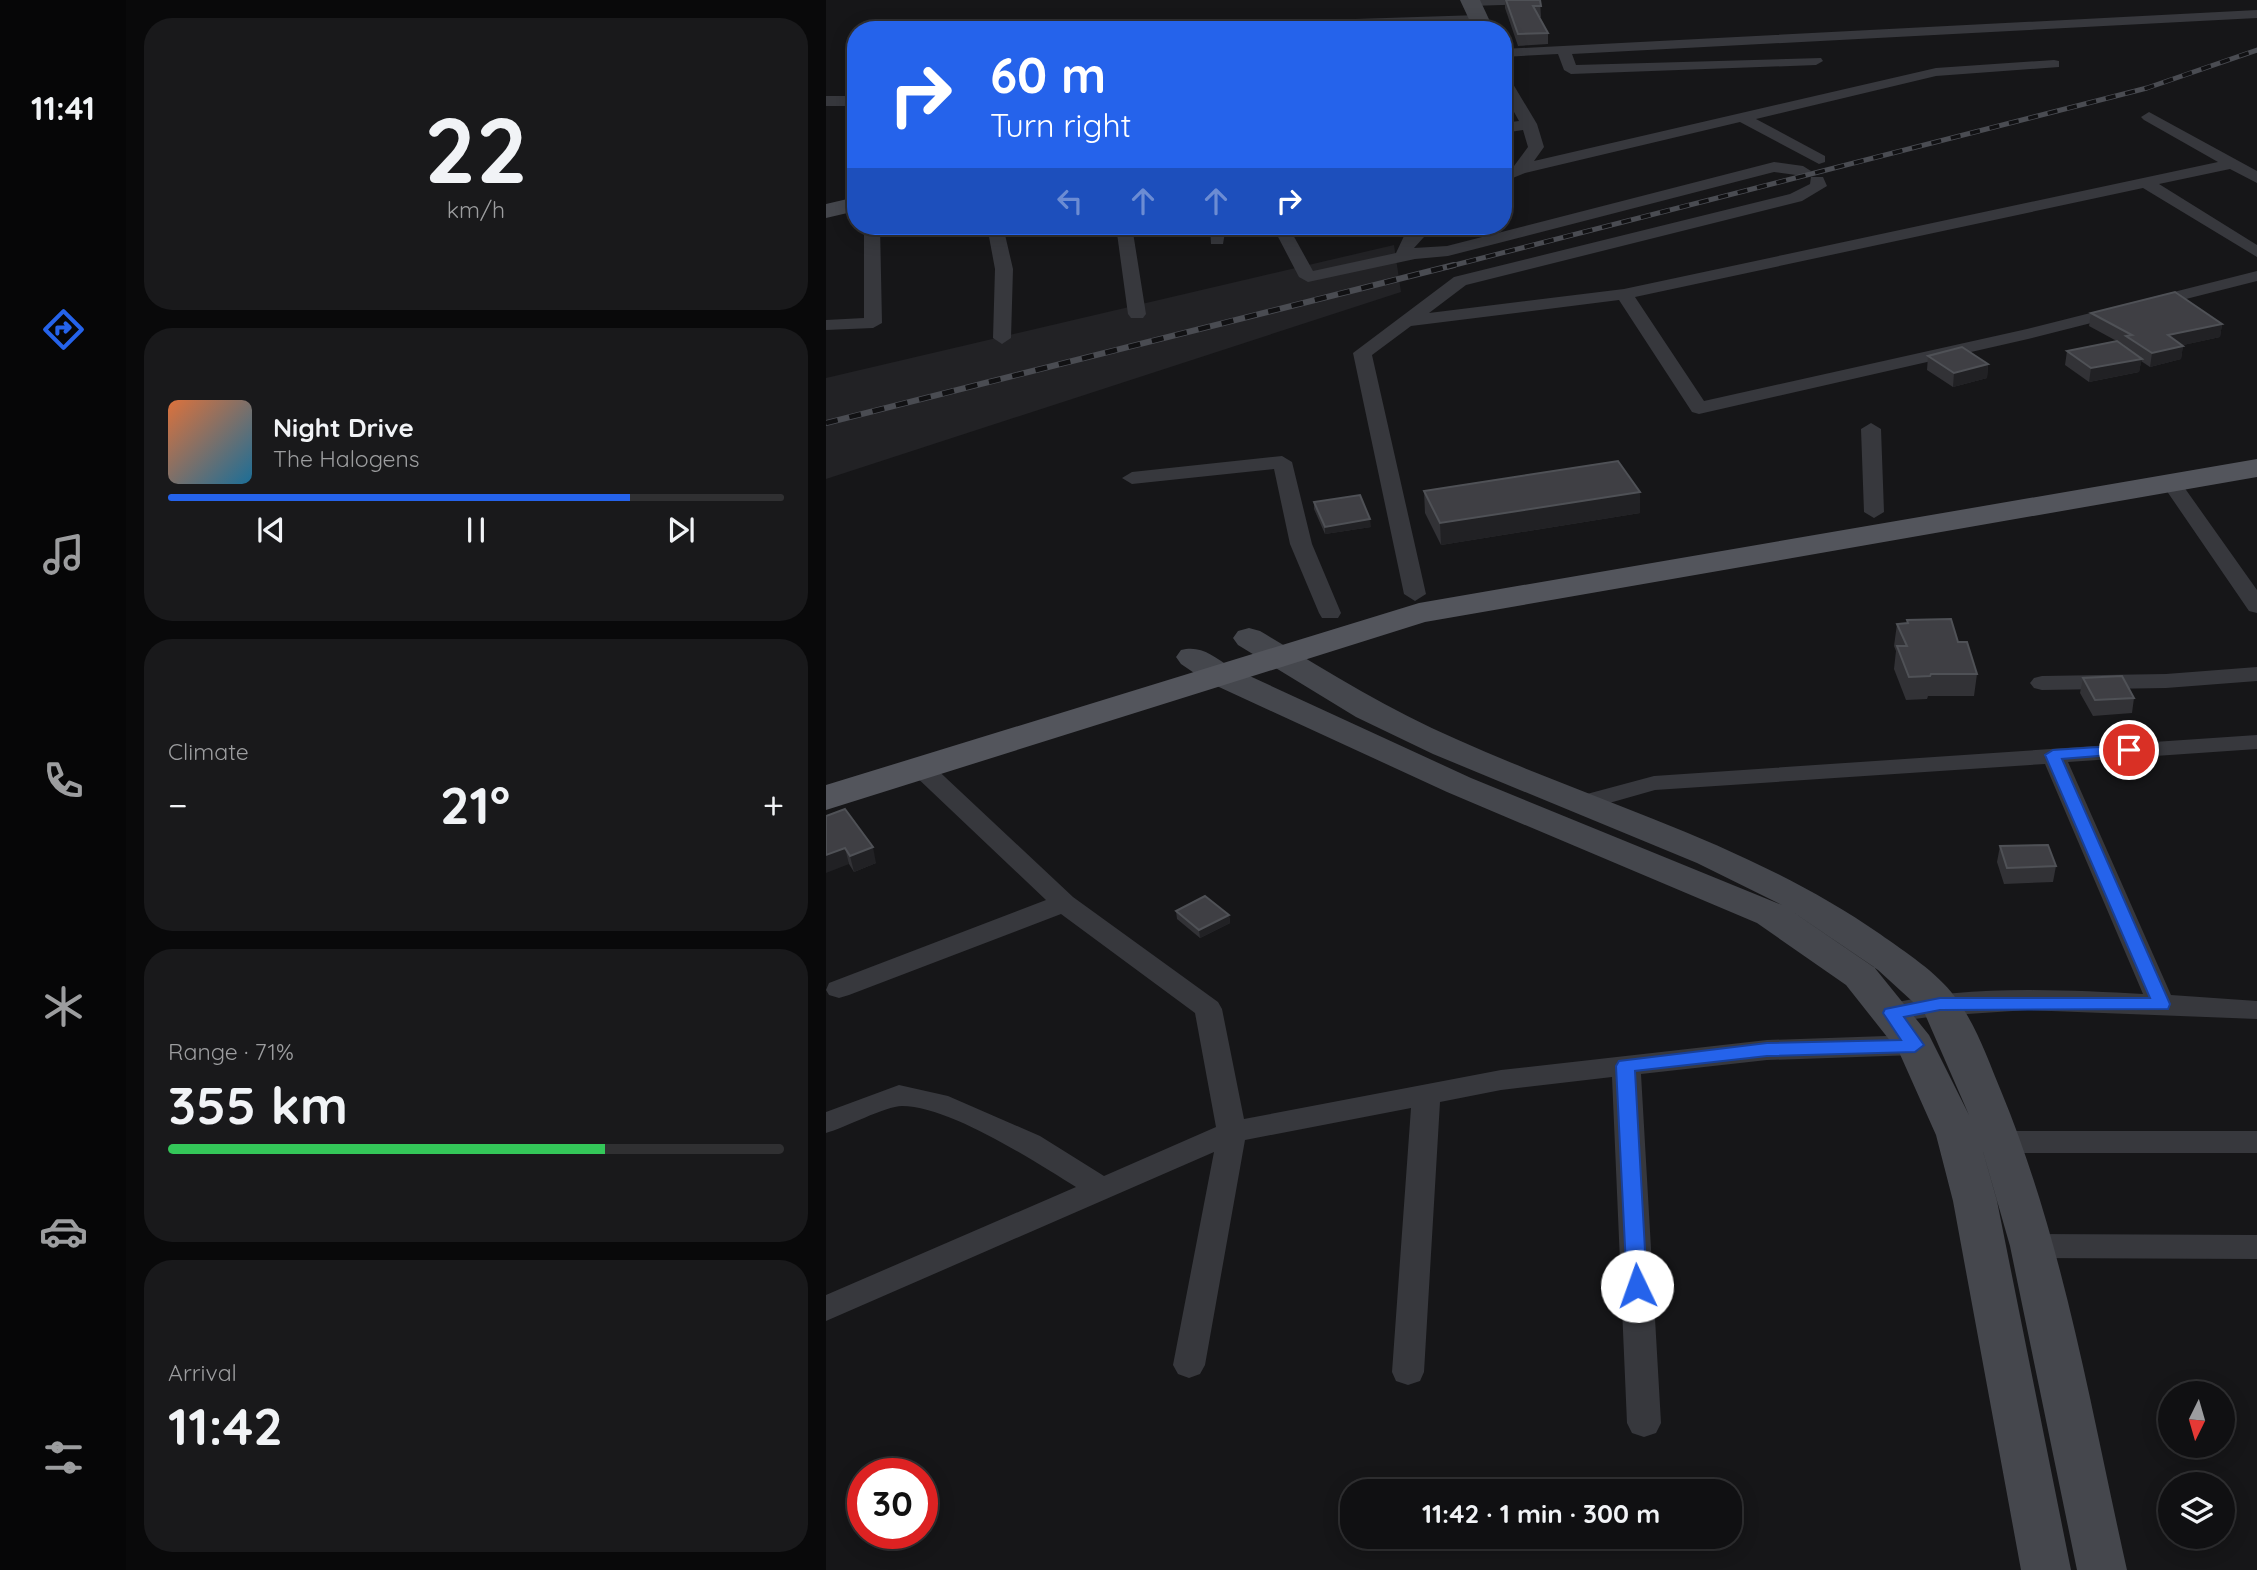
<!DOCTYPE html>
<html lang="en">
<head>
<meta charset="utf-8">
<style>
	body { margin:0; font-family:Quicksand,sans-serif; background:#19191b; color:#f1f3f6; height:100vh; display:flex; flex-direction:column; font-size:26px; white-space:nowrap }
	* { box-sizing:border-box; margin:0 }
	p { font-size:23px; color:#9c9d9f }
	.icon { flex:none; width:38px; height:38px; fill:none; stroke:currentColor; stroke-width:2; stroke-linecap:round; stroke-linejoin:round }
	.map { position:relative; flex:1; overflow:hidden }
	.details { display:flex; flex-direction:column; gap:18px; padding:18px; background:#09090a; width:700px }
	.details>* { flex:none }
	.hud { position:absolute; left:21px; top:21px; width:665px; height:214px; border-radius:28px; box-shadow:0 4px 18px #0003,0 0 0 2px #303032; background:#2563eb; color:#fff; overflow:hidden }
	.needle { width:46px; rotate:185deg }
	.fabs { position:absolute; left:1332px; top:1381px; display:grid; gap:14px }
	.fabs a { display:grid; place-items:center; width:77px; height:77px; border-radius:50%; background:#101012; box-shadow:0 4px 18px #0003,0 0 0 2px #303032; font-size:35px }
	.speed { position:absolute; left:21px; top:1458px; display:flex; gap:14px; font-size:35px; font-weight:700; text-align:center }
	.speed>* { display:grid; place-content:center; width:91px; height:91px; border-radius:50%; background:#101012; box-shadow:0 4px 18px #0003,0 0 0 2px #303032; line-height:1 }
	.speed .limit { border:10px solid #d22; background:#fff; color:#111 }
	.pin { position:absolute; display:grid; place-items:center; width:60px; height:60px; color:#fff; margin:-30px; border:4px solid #fff; border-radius:50%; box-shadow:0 2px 7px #0007 }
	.me { position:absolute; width:77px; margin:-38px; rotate:357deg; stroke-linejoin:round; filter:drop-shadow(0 0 5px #0008) }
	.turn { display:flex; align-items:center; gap:24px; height:147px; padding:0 28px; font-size:32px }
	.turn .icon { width:91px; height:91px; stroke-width:2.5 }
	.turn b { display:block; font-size:49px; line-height:60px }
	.lanes { display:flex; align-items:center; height:66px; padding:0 28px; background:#0003; justify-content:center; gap:35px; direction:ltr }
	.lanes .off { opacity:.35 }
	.big { font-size:52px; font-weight:700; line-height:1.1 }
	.details .tile { flex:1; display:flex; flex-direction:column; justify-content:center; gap:10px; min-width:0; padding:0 24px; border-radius:28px; background:#19191b }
	.details .dial { align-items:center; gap:0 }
	.dial b { font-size:91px; line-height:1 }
	.song { display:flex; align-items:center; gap:21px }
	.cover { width:84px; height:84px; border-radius:10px; background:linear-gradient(135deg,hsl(20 70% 55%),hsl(200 70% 35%)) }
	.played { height:7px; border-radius:4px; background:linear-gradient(90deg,#2563eb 75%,#303032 75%) }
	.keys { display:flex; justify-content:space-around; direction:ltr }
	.heat { display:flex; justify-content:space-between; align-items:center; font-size:38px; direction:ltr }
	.charge { height:10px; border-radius:5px; background:linear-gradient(90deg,#34c759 71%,#303032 0) }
	.trip { position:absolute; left:514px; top:1479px; width:402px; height:70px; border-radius:28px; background:#101012; box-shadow:0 4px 18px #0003,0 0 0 2px #303032; font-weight:700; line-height:70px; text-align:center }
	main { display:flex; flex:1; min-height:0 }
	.tab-bar { display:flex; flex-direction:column; width:126px; justify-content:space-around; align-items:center; background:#060607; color:#9c9d9f }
	.tab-bar .icon { width:49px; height:49px }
	.tab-bar .on { color:#2563eb }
	.tab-bar b { font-size:32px; color:#f1f3f6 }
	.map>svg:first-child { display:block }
	.built { fill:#222225 }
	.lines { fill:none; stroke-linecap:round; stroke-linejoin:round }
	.street { fill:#37383d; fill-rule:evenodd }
	.secondary { fill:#45474d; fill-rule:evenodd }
	.primary { fill:#53555c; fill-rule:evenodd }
	.rail-far1-casing { stroke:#4a4c52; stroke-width:5 }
	.rail-casing { stroke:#4a4c52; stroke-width:6 }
	.rail-far1 { stroke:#111113; stroke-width:3.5; stroke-dasharray:10; stroke-linecap:butt }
	.rail { stroke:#111113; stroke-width:4.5; stroke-dasharray:12; stroke-linecap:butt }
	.wall { fill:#323236 }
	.shaded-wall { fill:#212124 }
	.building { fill:#3f3f44; stroke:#4f5156; stroke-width:2 }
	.route { fill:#2563eb; stroke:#184099; stroke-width:2 }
</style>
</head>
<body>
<main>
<nav class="tab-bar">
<b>11:41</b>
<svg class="icon on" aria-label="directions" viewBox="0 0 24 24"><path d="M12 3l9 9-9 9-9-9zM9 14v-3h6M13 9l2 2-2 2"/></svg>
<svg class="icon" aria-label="music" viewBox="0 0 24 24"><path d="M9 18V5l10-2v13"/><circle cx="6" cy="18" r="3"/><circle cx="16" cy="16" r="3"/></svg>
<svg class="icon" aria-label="phone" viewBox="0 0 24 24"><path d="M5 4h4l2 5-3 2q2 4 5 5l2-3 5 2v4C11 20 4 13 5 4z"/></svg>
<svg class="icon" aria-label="climate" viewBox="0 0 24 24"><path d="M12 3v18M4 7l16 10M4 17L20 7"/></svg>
<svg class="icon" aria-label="car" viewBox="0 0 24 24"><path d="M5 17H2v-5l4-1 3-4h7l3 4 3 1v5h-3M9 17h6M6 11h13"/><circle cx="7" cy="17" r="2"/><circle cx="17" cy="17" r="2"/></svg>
<svg class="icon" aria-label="filters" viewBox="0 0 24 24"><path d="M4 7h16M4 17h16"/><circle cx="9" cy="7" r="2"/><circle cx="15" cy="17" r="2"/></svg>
</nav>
<section class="details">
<div class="tile dial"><b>22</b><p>km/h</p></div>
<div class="tile">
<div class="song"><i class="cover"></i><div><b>Night Drive</b><p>The Halogens</p></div></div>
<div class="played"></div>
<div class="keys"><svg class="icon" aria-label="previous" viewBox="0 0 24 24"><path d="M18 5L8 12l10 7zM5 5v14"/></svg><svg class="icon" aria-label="pause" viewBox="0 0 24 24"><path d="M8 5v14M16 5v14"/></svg><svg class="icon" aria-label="next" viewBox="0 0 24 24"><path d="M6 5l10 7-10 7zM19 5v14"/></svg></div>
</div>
<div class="tile"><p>Climate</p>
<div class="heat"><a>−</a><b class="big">21°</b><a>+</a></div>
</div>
<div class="tile"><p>Range · 71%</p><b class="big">355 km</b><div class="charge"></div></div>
<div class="tile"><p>Arrival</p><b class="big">11:42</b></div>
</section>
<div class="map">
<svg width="1431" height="1570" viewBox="0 0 1431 1570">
	<rect width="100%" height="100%" fill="#161618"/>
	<!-- built -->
	<path class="built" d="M568,245L575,292L0,479V378Z"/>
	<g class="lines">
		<!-- street -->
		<path class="street" d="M639,0H715L708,4L644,6L639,5Z
			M1431,10V18L746,54L750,65L995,58L997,61L990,65L745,74L738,70L732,54L677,57V49Z
			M653,15L658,16V22L451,30L368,28L375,24Z
			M1228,60L1233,61V67L1110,76L930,119L999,156V162L993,164L914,122L699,173L677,182V171L688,166L702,147L697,130L677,133V123L693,121L677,92V75L684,79L711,124L718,147L708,161L1110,68Z
			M0,96H30V106H0Z
			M1323,112L1431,171V183L1404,169L1333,184L1431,245V257L1317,188L809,297L878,401L1201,329L1431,271V281L1202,339L873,414L866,412L793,300L585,326L546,355L600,594L589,601L578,594L527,353L628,277L964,194L984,184L985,177H997L1001,186L976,201L640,285L603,313L798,289L1392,162L1318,120L1315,117Z
			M948,162L977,166L985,171L977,176L948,172L622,256L589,259L482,282L473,277L450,233V226H466V233L487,271L570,253L578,236L590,226H608L588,248L621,246Z
			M38,226H54L56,323L47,328L0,330V320L38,318Z
			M161,226H177L187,269L185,338L176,344L167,338L169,269Z
			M290,226H306L320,314L317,318H305L302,314Z
			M384,226H400L397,244H385Z
			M1045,423L1055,429L1058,512L1048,518L1038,512L1035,429Z
			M456,456L466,462L486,544L515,613L512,618H496L493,613L464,544L448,469L306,484L296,478L306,472Z
			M1346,478L1353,480L1431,590V613L1423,611L1336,484Z
			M1431,667V681L1340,688L1216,690L1208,688L1204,683L1208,678L1216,676L1340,674Z
			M1431,735V749L1242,762L1345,995L1431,1001V1019L1202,1010L1111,1016L1066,1022L1056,1020L1052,1013L1056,1006C1136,984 1235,990 1317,994L1219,764L829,790L755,811L746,808L743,803L746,798L828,776Z
			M94,760L103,762L247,897L392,1002L396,1009L418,1119L675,1070L941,1040L1089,1035L1099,1038L1103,1045L1099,1052L1089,1055L941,1060L815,1074L835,1423L830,1433L818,1437L806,1433L801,1423L786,1077L675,1090L614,1102L598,1372L594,1381L582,1385L570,1381L566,1372L585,1108L419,1140L379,1365L374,1374L363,1378L352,1374L347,1365L388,1152L0,1321V1295L250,1187C209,1162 124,1106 76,1106C60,1106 18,1128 0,1133V1112L73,1085L122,1096L214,1136L278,1176L390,1127L369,1013L235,914L23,995L13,998L3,995L0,990L3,983L220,900L85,772L82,767L85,762Z
			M1175,1131H1431V1153H1175L1165,1150L1160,1142L1165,1134Z
			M1206,1234L1431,1235V1259L1206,1258L1195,1254L1191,1246L1195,1238Z"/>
		<!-- secondary -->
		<path class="secondary" d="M634,0H654L668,30H648Z
			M30,197V211L0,218V204Z
			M423,628L434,631C499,670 561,709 630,739C772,803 925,844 1054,934C1079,952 1111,972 1129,997C1150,1024 1162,1060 1175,1091C1238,1243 1265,1410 1301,1570H1251L1184,1246L1154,1141L1171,1201L1245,1570H1195L1127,1201L1110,1135L1073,1052L1020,985L931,923L621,792L380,681L355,664L350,657L355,650C375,645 387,656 404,667L645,778L956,905L871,863L607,754L530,717L412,645L407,638L412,631ZM961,908L1052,970L1098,1012L1143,1115L1103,1035L1048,967Z"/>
		<!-- primary -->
		<path class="primary" d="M1431,459V477L599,622L0,810V785L593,603Z"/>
		<!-- rail-far1 casing -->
		<g class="rail-far1-casing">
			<path id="rail-far1" d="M621,267L1321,88L1431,50"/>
		</g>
		<!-- rail casing -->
		<g class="rail-casing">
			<path id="rail" d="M0,423L628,265"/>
		</g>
		<!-- rail-far1 -->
		<use href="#rail-far1" class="rail-far1"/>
		<!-- rail -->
		<use href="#rail" class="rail"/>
	</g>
	<!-- wall -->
	<path class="wall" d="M679,0H714L715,17H713L722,33V44L692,46L679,8Z
		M1265,313L1396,324L1394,337L1357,345L1355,359L1324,367L1315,361L1313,372L1263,382L1239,365L1241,351L1298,346V345L1263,326Z
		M1102,356L1162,364L1161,378L1127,387L1101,370Z
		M598,491L814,492V513L615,545L599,513Z
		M488,502L545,527L499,534L488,509Z
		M1081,620L1132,642L1151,674L1148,696H1102L1101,699L1080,700L1068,669L1070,651L1068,646L1071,624L1081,623Z
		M1257,678L1308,698L1306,713L1267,716L1254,693Z
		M0,816L50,863L28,872L23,864Z
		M1174,846L1230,866L1227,882L1178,884L1171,862Z
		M350,911L403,915L404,923L374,938L351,919Z"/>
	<!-- shaded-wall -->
	<path class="shaded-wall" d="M1396,324L1394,337L1339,349L1342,335Z
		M1357,346L1355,359L1324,367L1326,353Z
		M1316,359L1313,372L1263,382L1265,368Z
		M1162,364L1161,378L1127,387L1128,373Z
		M814,492V513L615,545L614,523Z
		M544,519L545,527L499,534V527Z
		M47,847L50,863L28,872L24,856Z
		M19,848L23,864L0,873V855Z
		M403,915L404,923L374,938L373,930Z"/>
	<!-- building -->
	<path class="building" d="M680,0H714L715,6H707L722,33L692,34Z
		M1349,292L1396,324L1342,335L1357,346L1326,353L1300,336L1306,335L1265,313Z
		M1291,341L1316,359L1265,368L1241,351Z
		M1136,347L1162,364L1128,373L1102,356Z
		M792,461L814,492L614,523L598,491Z
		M534,495L544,519L499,527L488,502Z
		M1125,619L1132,642H1141L1151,674H1105L1104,676L1083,677L1071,646H1081L1071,624L1082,623L1081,620Z
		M1296,676L1308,698L1269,700L1257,678Z
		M19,809L47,847L24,856L19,848L0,855V816Z
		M1222,845L1230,866L1181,868L1174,846Z
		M379,896L403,915L373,930L350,911Z"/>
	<!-- route -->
	<path class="route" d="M1303,745L1309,747V753L1236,759L1344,1004L1342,1009L1114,1010L1078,1017L1098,1045L1089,1052L941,1056L809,1071L821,1286L818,1291H804L801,1286L790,1066L793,1061L941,1043L1075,1040L1057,1013L1059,1009L1114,998H1324L1219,755L1227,750Z"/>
</svg>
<div class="fabs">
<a><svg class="needle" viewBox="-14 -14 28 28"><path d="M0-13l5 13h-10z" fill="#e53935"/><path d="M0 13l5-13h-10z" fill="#9c9d9f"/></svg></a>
<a><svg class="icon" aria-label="layers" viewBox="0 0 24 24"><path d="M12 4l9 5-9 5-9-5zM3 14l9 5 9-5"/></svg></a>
</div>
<div class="speed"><div class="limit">30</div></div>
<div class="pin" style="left:1303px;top:750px;background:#d93025"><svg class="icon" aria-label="arrive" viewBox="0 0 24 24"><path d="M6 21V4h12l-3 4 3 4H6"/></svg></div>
<svg class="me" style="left:811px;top:1286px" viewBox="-20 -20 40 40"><circle r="19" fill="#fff"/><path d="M0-13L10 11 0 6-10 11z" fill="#2563eb"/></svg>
<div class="trip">11:42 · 1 min · 300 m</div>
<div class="hud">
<div class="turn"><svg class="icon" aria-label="right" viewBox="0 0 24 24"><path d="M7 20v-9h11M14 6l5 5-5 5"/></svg><div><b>60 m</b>Turn right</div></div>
<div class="lanes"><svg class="icon off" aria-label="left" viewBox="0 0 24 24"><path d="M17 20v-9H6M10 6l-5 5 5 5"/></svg><svg class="icon off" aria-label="ahead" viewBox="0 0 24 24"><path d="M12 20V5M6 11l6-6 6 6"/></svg><svg class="icon off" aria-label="ahead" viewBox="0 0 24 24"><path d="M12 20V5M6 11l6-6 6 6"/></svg><svg class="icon" aria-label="right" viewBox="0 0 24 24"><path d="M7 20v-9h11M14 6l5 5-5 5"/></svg></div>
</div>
</div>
</main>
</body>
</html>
